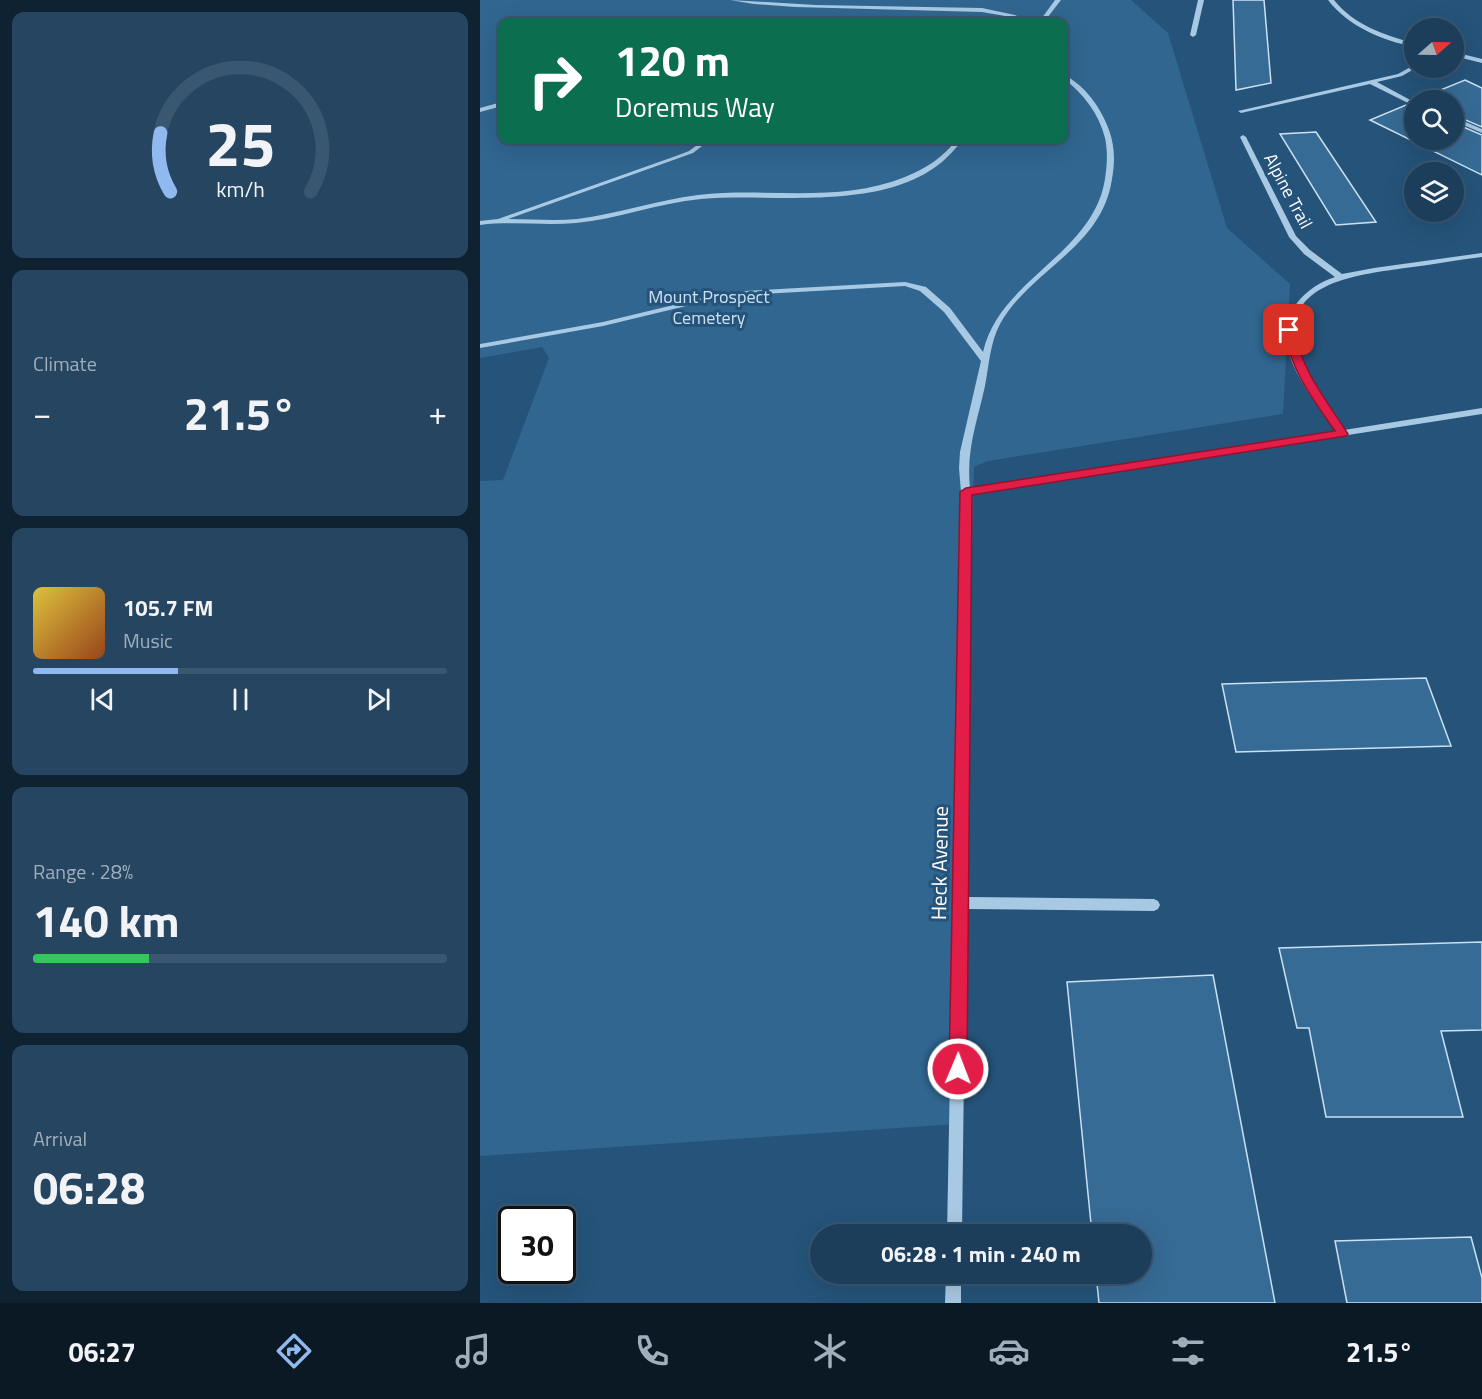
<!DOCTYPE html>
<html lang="en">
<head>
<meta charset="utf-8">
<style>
	body { margin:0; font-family:"Titillium Web",sans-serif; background:#254561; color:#f1f3f6; height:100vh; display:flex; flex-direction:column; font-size:22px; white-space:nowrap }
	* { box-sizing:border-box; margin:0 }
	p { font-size:20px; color:#a0aebb }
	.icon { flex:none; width:33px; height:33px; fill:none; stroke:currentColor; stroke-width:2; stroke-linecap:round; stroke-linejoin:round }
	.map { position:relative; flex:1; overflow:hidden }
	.details { display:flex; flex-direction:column; gap:12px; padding:12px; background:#0f2232; width:480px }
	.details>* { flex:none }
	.hud { position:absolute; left:18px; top:18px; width:570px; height:126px; border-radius:12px; box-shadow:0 6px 24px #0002,0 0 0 2px #3a5771; background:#0b6e4f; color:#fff; overflow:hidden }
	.needle { width:39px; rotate:70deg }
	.buttons { position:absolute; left:924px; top:18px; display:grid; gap:12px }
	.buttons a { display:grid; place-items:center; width:60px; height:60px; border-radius:50%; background:#1c3e5b; box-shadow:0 6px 24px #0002,0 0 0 2px #3a5771; font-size:30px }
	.speed { position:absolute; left:18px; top:1206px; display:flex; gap:12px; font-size:30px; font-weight:700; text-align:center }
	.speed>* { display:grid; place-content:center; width:78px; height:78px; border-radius:50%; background:#1c3e5b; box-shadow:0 6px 24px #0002,0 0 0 2px #3a5771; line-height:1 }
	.speed .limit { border:3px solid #111; border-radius:9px; background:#fff; color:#111 }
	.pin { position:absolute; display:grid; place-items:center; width:51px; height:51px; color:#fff; margin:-26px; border-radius:12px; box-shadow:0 3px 9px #0006 }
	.me { position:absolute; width:66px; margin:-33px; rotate:1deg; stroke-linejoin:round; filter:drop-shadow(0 0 4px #0008) }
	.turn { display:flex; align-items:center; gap:21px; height:126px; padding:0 18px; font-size:27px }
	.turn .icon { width:78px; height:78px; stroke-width:2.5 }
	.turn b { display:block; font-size:42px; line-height:51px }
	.big { font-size:45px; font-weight:700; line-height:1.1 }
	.details .widget { flex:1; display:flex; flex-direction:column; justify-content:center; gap:9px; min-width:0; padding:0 21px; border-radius:12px; background:#254561 }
	.details .dial { align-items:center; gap:0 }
	.dial svg { height:156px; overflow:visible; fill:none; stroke:#3a5771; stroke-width:7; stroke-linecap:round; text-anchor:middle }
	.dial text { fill:#f1f3f6; stroke:none }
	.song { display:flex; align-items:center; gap:18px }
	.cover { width:72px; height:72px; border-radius:9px; background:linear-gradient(135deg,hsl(50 70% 55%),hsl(20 70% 35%)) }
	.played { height:6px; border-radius:3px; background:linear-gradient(90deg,#90b9f0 35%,#3a5771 35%) }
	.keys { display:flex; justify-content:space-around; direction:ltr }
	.heat { display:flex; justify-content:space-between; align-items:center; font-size:33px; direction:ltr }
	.charge { height:9px; border-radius:4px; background:linear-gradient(90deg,#34c759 28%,#3a5771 0) }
	.trip { position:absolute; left:330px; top:1224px; width:342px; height:60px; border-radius:30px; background:#1c3e5b; box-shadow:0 6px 24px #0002,0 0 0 2px #3a5771; font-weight:700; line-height:60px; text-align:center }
	.dock { display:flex; height:96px; justify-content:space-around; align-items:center; background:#0b1924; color:#a0aebb }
	.dock .icon { width:42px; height:42px }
	.dock .on { color:#90b9f0 }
	.dock b { font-size:27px; color:#f1f3f6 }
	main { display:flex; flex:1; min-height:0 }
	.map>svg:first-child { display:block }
	.green { fill:#306690; fill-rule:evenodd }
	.building { fill:#366b95; stroke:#cae1f3; stroke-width:1.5 }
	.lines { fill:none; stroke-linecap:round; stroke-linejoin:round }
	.minor { fill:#a8c9e3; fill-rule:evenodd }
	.route { fill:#e11d48; stroke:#92132f; stroke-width:1.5 }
	.labels { text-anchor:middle; stroke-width:6; stroke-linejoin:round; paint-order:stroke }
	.far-street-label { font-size:18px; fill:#fff; stroke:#255379 }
	.far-park-label { font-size:18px; fill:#cae1f3; stroke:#255379 }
	.street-label { font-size:21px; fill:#fff; stroke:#255379 }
</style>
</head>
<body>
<main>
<section class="details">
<div class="widget dial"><svg viewBox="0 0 100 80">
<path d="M14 69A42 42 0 1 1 86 69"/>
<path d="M14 69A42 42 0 0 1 9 39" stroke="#90b9f0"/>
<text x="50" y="56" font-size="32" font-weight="700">25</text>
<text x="50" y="72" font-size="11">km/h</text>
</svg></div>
<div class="widget"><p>Climate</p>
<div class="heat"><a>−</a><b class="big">21.5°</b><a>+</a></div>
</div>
<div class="widget">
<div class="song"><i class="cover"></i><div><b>105.7 FM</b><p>Music</p></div></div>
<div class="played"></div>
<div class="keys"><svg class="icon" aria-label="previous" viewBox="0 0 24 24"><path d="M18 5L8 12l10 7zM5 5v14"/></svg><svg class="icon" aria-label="pause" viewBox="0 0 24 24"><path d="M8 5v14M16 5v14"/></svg><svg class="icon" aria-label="next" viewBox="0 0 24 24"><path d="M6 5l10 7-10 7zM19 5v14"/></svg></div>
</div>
<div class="widget"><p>Range · 28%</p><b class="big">140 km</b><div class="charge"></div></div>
<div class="widget"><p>Arrival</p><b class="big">06:28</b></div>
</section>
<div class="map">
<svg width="1002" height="1303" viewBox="0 0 1002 1303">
	<rect width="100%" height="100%" fill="#255379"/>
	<!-- green -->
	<path class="green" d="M0,0H651L688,33L747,228L810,284L803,414L508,461L494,467L478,1124L0,1156V481L23,480L69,358L62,347L0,358ZM22,22H584V140H22Z"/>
	<!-- building -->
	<path class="building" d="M753,0H784L791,83L756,90Z
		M985,80L1002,88V127L974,115V100H936Z
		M926,105L934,108V140H974V123L1002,135V175L890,120Z
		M836,132L896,222L856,225L800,134Z
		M946,678L971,746L756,752L742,684Z
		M1002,942V1030L961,1031L983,1117H846L829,1028H817L799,948Z
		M733,975L795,1303H619L616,1274H662V1234H612L587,982Z
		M991,1237L1002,1278V1303H867L855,1241Z"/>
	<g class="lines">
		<!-- minor -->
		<path class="minor" d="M250,0L336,5L502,8L535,15L548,22H542L531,17L502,12L315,7L274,4Z
			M575,0H581L564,22H559Z
			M718,0H724L716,35L713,37L710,35Z
			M848,0H854C874,25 904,35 934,43V47C902,40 869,27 848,0Z
			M974,52L1002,59V63L974,56Z
			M934,65L936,68L922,76L897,82L934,102V106L890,84L761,113L758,111L918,74Z
			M584,75C605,85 621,108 629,130C635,147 635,162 632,179C622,248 551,269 520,324C510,343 509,365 505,386C497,422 486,450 490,488L855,431C832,396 785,345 817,303C827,290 840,282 855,277L824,254L809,237L760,137L763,135L766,137L816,236L830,250L862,274L894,268L1002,253V257C976,260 951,265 925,268C878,275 798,282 817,352C825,380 847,406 864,430L1002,408V414L491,494L486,897L674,899L678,901L680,905L678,909L674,911L486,909L482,1234H467L481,492L479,468L480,452L501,361L464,312L440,291L425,286L265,295L231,300L123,326L0,348V344L123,322L231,296L265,291L425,282L446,287L470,308L503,352C520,278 613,255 625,179C627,166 628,152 625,138C619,114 604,94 584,79Z
			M22,102V106L0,112V108Z
			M974,117L1002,129V133L974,121Z
			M224,140H230L213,153L28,219C51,219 74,221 97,219C138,214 177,200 218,195C288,187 358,204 425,177C445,169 464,157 476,140H482C428,218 301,192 221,199C178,203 138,219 96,223C64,226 32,221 0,225V221L18,219L196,156L209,151Z
			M466,1274H481V1303H465Z"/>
	</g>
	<!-- route -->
	<path class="route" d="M809,327L814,330C823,373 845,398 868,434L866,436L492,495L487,1069L484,1075L478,1078L471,1075L469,1069L480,492L486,488L855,431C832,398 811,371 804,330Z"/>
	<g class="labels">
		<!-- far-street labels -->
		<g class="far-street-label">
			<text transform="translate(808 191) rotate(62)" y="6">Alpine Trail</text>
		</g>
		<!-- far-park labels -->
		<g class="far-park-label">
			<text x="229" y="303">Mount Prospect<tspan x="229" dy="21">Cemetery</tspan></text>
		</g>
		<!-- street labels -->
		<g class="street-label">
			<text transform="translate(460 863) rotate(-89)" y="7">Heck Avenue</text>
		</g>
	</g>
</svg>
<div class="buttons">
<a><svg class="needle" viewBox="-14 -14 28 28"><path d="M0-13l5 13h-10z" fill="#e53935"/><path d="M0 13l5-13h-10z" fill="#a0aebb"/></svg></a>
<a><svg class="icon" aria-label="search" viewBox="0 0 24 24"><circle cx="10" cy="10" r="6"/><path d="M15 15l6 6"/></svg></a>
<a><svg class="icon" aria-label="layers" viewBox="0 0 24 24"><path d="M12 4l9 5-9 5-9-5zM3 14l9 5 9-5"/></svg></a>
</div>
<div class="speed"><div class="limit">30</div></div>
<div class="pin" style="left:809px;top:330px;background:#d93025"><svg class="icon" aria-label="arrive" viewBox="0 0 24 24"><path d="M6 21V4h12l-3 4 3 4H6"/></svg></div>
<svg class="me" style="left:478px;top:1069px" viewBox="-20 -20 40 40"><circle r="17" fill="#e11d48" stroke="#fff" stroke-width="3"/><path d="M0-11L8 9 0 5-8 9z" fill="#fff"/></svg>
<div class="trip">06:28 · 1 min · 240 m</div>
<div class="hud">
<div class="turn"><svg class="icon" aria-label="right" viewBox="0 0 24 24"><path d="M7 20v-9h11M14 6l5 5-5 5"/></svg><div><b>120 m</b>Doremus Way</div></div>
</div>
</div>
</main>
<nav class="dock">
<b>06:27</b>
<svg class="icon on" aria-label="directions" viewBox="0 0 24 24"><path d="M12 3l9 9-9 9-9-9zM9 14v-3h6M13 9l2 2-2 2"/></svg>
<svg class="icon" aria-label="music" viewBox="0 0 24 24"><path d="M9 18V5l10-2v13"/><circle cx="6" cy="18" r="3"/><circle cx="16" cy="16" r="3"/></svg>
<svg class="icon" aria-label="phone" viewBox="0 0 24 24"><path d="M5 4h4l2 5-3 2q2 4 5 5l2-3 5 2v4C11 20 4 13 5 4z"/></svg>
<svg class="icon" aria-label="climate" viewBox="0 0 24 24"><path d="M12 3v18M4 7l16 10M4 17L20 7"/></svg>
<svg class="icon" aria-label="car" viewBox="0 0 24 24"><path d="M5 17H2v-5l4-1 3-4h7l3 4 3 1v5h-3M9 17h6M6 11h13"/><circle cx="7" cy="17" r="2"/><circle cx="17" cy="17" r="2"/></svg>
<svg class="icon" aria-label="filters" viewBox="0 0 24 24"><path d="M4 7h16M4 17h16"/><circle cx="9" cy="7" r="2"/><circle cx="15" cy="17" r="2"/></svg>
<b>21.5°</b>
</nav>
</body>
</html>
